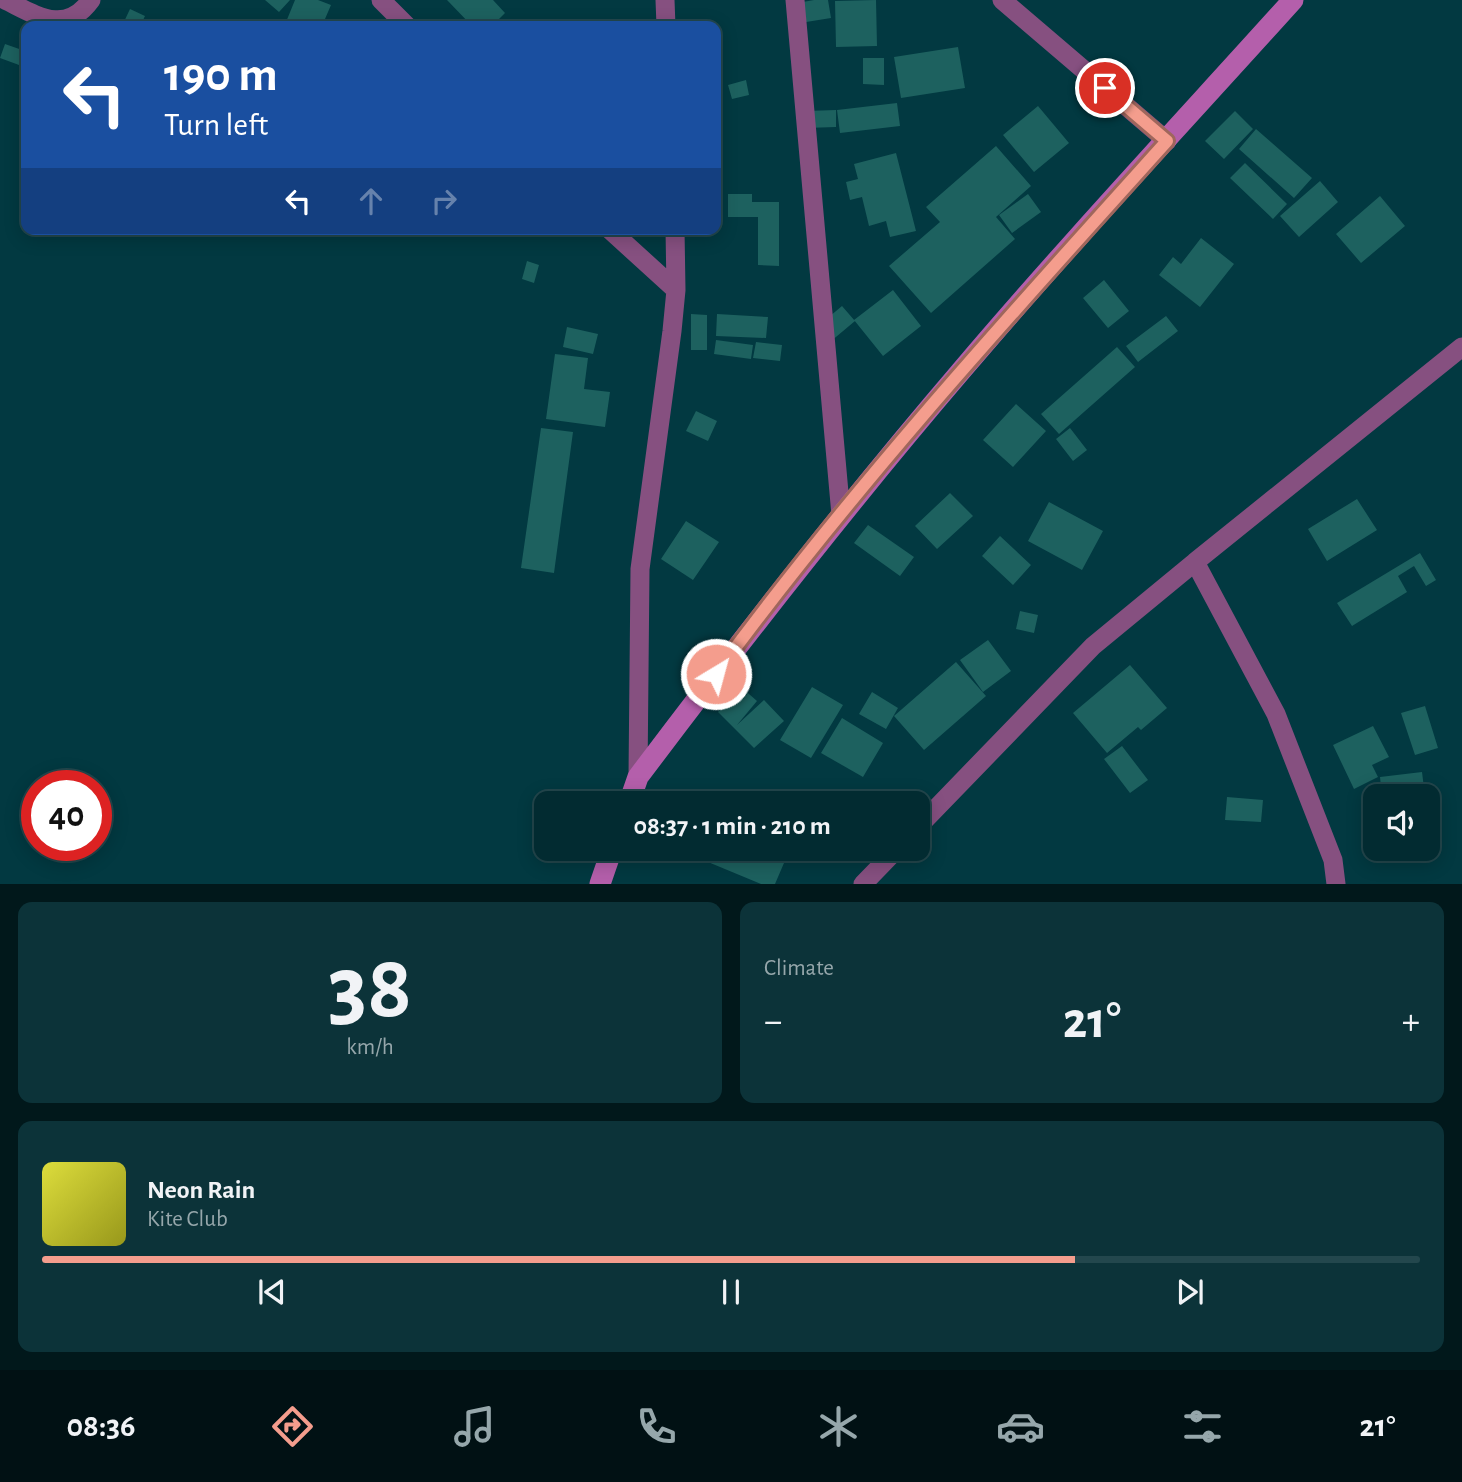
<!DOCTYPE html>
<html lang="en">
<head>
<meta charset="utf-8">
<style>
	body { margin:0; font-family:"Alegreya Sans",sans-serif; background:#0c3339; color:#f1f3f6; height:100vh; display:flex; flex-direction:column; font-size:26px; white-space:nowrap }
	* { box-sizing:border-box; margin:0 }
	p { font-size:23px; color:#96a7ab }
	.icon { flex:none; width:38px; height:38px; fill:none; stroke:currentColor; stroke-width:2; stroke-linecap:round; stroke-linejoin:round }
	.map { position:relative; height:884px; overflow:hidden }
	.drawer { display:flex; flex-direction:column; gap:18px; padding:18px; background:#01181b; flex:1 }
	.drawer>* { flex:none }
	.banner { position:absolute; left:21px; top:21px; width:700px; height:214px; border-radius:14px; box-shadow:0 4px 18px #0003,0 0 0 2px #23474d; background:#1a4fa0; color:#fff; overflow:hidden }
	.controls { position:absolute; left:1363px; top:784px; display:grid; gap:14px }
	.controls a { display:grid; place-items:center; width:77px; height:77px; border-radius:14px; background:#022b31; box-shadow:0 4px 18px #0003,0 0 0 2px #23474d; font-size:35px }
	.speed { position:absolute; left:21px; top:770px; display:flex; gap:14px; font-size:35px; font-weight:700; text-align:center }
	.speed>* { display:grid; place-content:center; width:91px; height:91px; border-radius:50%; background:#022b31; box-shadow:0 4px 18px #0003,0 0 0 2px #23474d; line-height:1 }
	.speed .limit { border:10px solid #d22; background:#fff; color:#111 }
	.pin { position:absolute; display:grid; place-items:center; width:60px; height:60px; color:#fff; margin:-30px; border:4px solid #fff; border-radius:50%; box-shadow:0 2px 7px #0007 }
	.me { position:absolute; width:77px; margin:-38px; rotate:37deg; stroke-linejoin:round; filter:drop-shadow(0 0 5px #0008) }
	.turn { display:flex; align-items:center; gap:24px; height:147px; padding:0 28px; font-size:32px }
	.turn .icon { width:91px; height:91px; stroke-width:2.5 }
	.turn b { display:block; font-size:49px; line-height:60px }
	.lanes { display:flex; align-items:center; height:66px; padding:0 28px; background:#0003; justify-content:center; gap:35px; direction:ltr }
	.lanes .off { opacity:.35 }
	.big { font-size:52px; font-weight:700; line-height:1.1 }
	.drawer .tile { flex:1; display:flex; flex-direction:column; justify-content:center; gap:10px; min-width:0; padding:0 24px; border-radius:14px; background:#0c3339 }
	.drawer .dial { align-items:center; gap:0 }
	.dial b { font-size:91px; line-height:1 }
	.song { display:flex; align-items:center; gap:21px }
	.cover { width:84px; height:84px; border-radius:10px; background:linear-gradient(135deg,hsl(60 70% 55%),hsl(60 70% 35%)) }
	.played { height:7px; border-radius:4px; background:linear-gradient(90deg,#f49d8d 75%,#23474d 75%) }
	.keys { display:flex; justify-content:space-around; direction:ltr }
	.heat { display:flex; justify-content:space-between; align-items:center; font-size:38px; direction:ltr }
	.drawer .tiles { flex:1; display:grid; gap:18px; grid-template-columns:1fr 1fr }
	.tile:last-child { grid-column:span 2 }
	.trip { position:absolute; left:534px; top:791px; width:396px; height:70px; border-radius:14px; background:#022b31; box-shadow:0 4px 18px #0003,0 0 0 2px #23474d; font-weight:700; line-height:70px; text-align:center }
	.tab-bar { display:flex; height:112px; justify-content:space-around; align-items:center; background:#011114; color:#96a7ab }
	.tab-bar .icon { width:49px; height:49px }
	.tab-bar .active { color:#f49d8d }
	.tab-bar b { font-size:32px; color:#f1f3f6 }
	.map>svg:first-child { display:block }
	.building { fill:#1d615f }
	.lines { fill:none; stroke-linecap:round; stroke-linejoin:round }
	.street { stroke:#865080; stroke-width:19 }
	.secondary { stroke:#b45fab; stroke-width:21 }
	.route-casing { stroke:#9f665c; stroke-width:18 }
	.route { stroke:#f49d8d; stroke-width:12 }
</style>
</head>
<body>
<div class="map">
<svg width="1462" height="884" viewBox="0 0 1462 884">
	<rect width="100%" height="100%" fill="#023941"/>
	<!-- building -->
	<path class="building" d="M265,0H290L279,12Z
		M295,0H318L331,5L322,26H296L286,22Z
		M447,0H493L505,13L492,26H472Z
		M814,0H828L831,18L800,23L797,3Z
		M876,0L877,46L836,47L835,1Z
		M130,9L145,16L140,26H122Z
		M5,44L25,51L19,65L0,58Z
		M958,47L965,88L901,98L894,57Z
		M863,58H884V85L863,84Z
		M746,80L749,95L732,99L728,85Z
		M897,103L900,126L840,133L837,110Z
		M1038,106L1069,143L1034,172L1003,135Z
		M836,110V127L806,128V111Z
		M1235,111L1253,129L1224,159L1205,141Z
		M1256,129L1312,178L1294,198L1239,149Z
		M996,146L1031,186L996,217L1015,239L931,313L889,266L940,222L926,207Z
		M896,153L916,231L890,237L886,221L869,226L862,197L850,200L846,182L858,179L854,164Z
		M1245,163L1287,204L1273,219L1230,178Z
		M1320,181L1338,202L1299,237L1280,216Z
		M728,194H752V202H779V266L758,265V217H728Z
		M1028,194L1041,212L1012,233L999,215Z
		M1380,196L1405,226L1361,263L1336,234Z
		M1201,238L1234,264L1200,307L1159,275L1173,257L1181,264Z
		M527,261L539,265L534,283L522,279Z
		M1104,280L1129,311L1108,328L1083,298Z
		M893,290L921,326L883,356L854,320Z
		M842,306L855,321L830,342L817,327Z
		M691,314L707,315V350H691Z
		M717,314L768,317L766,338L716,336Z
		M1166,316L1178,331L1138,362L1126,346Z
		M567,327L598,334L593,354L563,347Z
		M716,340L753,345L751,359L714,354Z
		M756,342L782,345L780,361L753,358Z
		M1117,347L1135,367L1059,434L1041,414Z
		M555,354L588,358L584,389L610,392L605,427L546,419Z
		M1016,404L1046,431L1013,467L983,440Z
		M696,411L717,421L708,441L686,431Z
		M541,428L573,432L554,573L521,568Z
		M1070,428L1087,450L1073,461L1056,439Z
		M950,493L973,516L937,549L915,526Z
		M1357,499L1377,530L1327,561L1308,529Z
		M1049,502L1103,531L1082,570L1028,541Z
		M686,521L719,542L693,580L661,559Z
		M868,525L914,557L900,576L854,543Z
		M1000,536L1031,565L1013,585L982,556Z
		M1420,553L1436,580L1426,586L1414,566L1398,576L1407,592L1352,626L1337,603Z
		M1020,611L1038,615L1034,633L1016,629Z
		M988,640L1011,671L983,692L960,660Z
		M956,662L986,696L924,750L894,716Z
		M1130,665L1167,708L1141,730L1138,727L1107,753L1073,713Z
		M741,687L757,701L737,725L764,700L784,721L754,748L718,712Z
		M812,687L843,705L811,758L780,740Z
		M872,692L898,708L886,729L859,714Z
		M1425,706L1438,748L1415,755L1401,713Z
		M842,718L883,743L863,777L821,753Z
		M1373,726L1389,757L1372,765L1378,777L1354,789L1333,745Z
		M1122,746L1148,780L1130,793L1104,759Z
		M1422,772L1425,796H1382L1380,777Z
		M1227,797L1263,800L1261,822L1225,820Z
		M714,849H790L775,884H761L708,862Z"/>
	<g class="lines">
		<!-- street -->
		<path class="street" d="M5,0C36,15 65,36 91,0
			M381,0L407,26
			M665,0L666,26
			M795,0L841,515
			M1002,0L1167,141
			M609,229L676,290
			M638,777L640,569L672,331L676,290L675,229
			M917,828L1093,646L1195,562
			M863,884L897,849
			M1336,884L1333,860L1276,714L1195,562L1462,347"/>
		<!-- secondary -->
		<path class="secondary" d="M629,803L638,777C742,639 848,503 961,371C1068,245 1182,123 1293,0
			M600,884L612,849"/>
	</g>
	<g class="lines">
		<!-- route casing -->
		<g class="route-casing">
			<path id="route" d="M716,674C854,486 1011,314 1167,141L1105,88"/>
		</g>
		<!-- route -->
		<use href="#route" class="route"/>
	</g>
</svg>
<div class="controls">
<a><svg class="icon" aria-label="sound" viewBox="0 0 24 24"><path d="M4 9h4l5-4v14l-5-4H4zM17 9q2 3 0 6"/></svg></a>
</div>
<div class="speed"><div class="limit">40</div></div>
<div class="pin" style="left:1105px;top:88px;background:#d93025"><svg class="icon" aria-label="arrive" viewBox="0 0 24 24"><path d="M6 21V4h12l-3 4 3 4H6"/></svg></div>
<svg class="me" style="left:716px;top:674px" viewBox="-20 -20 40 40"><circle r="17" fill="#f49d8d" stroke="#fff" stroke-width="3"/><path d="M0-11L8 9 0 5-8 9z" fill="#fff"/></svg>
<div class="trip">08:37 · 1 min · 210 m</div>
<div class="banner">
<div class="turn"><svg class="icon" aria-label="left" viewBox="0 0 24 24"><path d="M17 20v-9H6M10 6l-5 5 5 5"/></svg><div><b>190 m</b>Turn left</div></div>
<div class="lanes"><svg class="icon" aria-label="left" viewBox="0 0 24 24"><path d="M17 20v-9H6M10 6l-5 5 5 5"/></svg><svg class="icon off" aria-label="ahead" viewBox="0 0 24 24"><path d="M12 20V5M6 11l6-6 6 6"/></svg><svg class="icon off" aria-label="right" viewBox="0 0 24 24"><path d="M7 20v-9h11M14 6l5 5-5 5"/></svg></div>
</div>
</div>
<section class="drawer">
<div class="tiles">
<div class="tile dial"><b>38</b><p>km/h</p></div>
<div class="tile"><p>Climate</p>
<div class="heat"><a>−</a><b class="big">21°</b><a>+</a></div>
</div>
<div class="tile">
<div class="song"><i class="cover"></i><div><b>Neon Rain</b><p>Kite Club</p></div></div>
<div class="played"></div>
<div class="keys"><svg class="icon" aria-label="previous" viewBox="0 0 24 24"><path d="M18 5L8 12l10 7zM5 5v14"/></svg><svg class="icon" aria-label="pause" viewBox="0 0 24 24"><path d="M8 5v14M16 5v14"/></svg><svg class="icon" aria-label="next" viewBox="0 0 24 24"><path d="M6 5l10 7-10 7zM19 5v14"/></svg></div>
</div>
</div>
</section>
<nav class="tab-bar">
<b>08:36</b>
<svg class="icon active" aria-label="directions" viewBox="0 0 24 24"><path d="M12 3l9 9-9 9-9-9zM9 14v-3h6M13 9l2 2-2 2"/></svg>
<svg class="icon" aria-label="music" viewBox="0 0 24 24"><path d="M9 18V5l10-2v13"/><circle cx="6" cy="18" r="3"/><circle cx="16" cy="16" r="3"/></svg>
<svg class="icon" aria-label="phone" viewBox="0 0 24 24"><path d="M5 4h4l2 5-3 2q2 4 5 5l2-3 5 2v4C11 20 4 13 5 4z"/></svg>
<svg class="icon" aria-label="climate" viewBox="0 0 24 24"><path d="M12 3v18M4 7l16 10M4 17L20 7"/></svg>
<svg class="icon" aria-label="car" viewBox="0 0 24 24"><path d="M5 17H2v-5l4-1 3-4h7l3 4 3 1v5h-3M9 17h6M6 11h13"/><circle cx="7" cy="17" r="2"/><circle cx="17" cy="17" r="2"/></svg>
<svg class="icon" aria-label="filters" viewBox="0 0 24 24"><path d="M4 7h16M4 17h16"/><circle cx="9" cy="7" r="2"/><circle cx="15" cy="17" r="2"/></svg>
<b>21°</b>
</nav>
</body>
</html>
